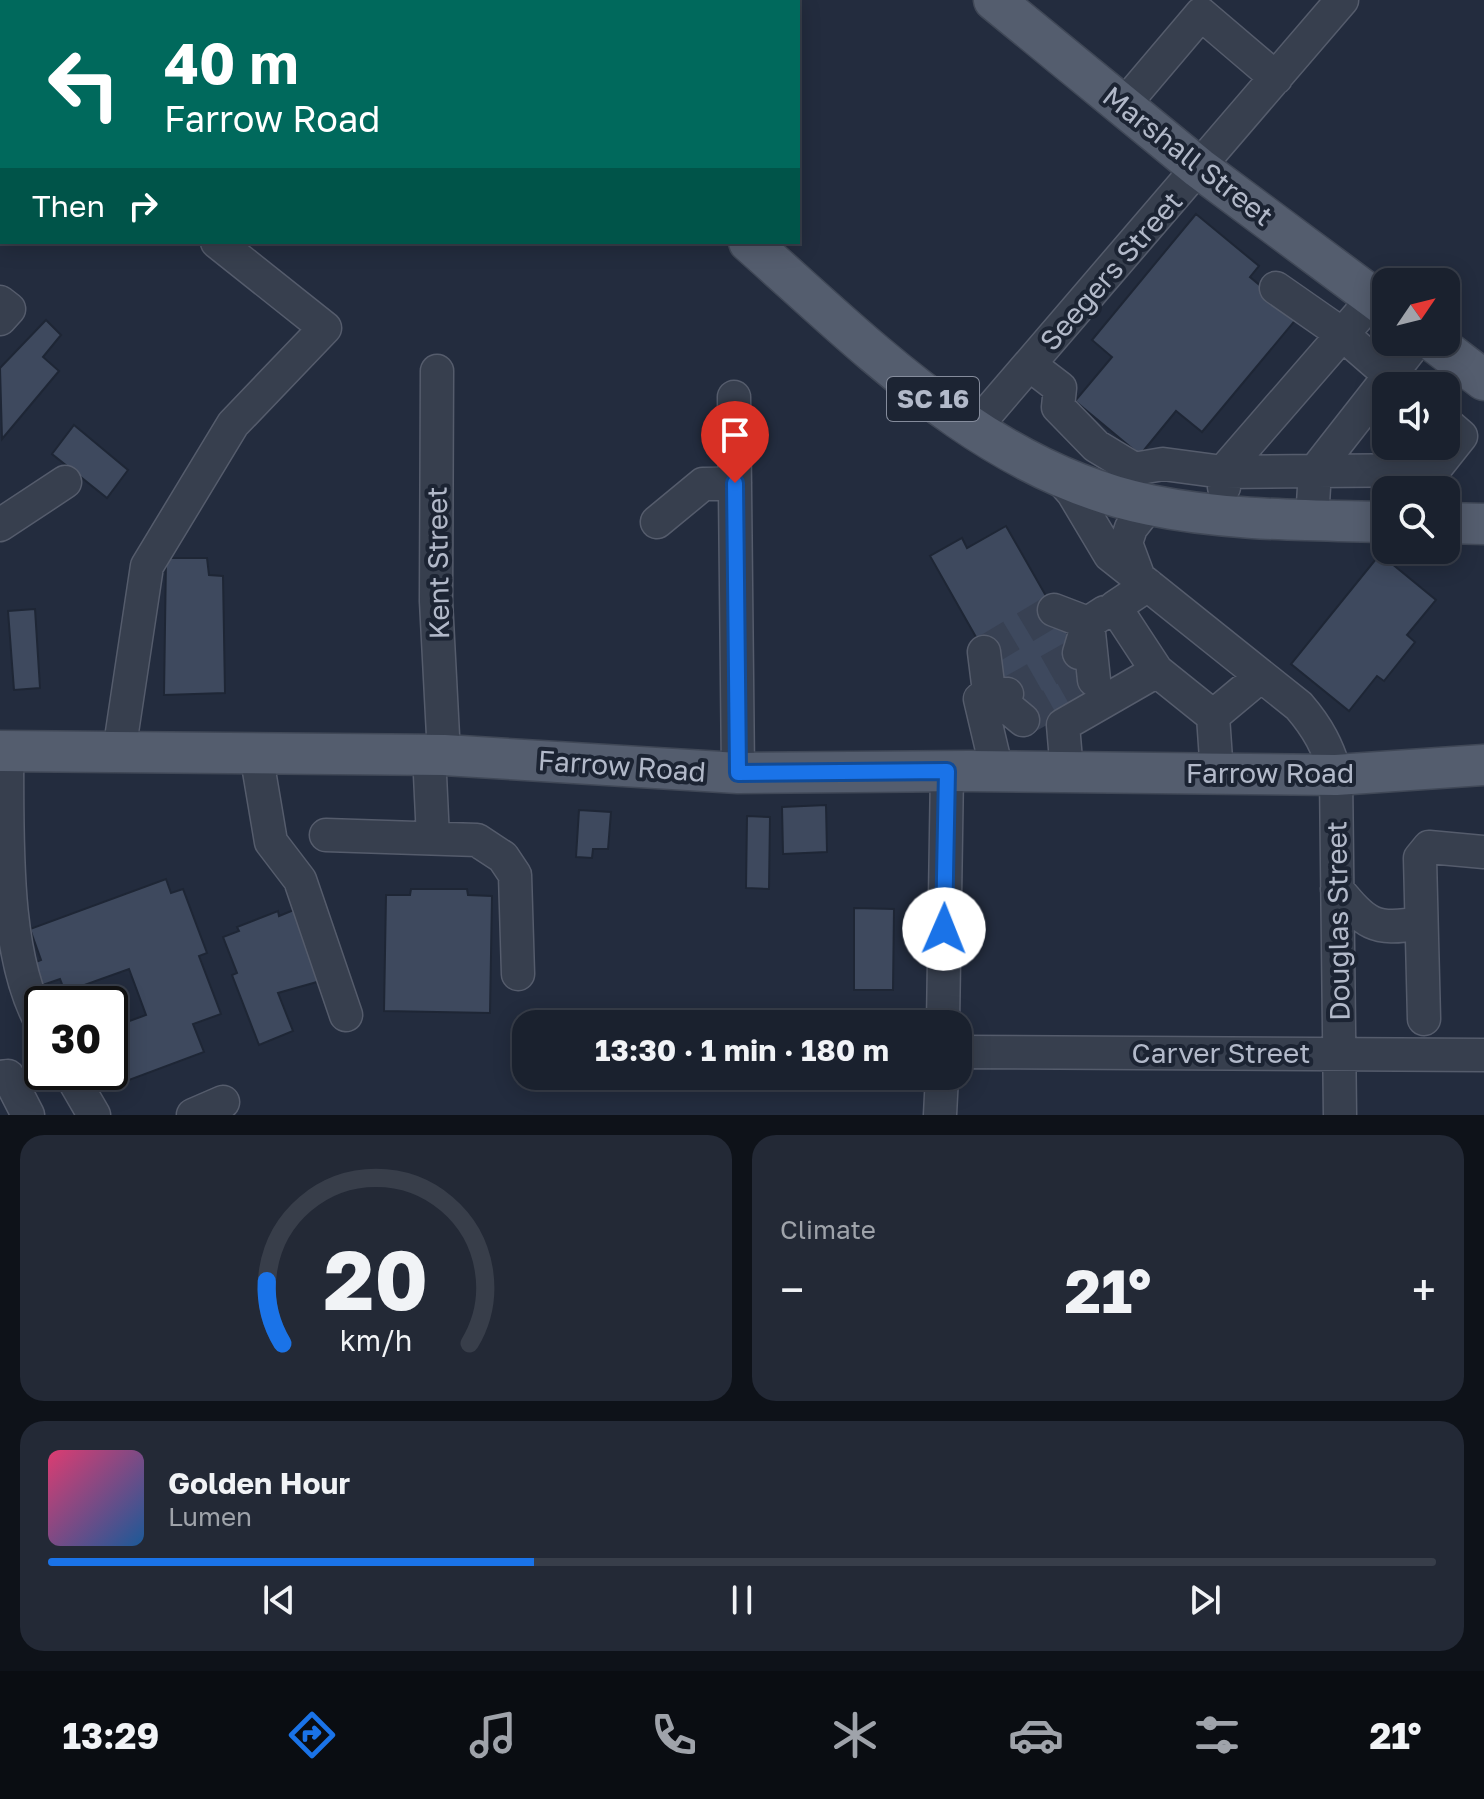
<!DOCTYPE html>
<html lang="en">
<head>
<meta charset="utf-8">
<style>
	body { margin:0; font-family:"Golos Text",sans-serif; background:#232936; color:#f1f3f6; height:100vh; display:flex; flex-direction:column; font-size:30px; white-space:nowrap }
	* { box-sizing:border-box; margin:0 }
	p { font-size:26px; color:#9fa3aa }
	.icon { flex:none; width:44px; height:44px; fill:none; stroke:currentColor; stroke-width:2; stroke-linecap:round; stroke-linejoin:round }
	.map { position:relative; height:1115px; overflow:hidden }
	.drawer { display:flex; flex-direction:column; gap:20px; padding:20px; background:#0e1219; flex:1 }
	.drawer>* { flex:none }
	.guide { position:absolute; left:0px; top:0px; width:800px; height:244px; box-shadow:0 4px 20px #0003,0 0 0 2px #383e4a; background:#00695c; color:#fff; overflow:hidden }
	.needle { width:52px; rotate:55deg }
	.controls { position:absolute; left:1372px; top:268px; display:grid; gap:16px }
	.controls a { display:grid; place-items:center; width:88px; height:88px; border-radius:16px; background:#1a212e; box-shadow:0 4px 20px #0003,0 0 0 2px #383e4a; font-size:40px }
	.speed { position:absolute; left:24px; top:986px; display:flex; gap:16px; font-size:40px; font-weight:700; text-align:center }
	.speed>* { display:grid; place-content:center; width:104px; height:104px; border-radius:50%; background:#1a212e; box-shadow:0 4px 20px #0003,0 0 0 2px #383e4a; line-height:1 }
	.speed .limit { border:4px solid #111; border-radius:12px; background:#fff; color:#111 }
	.pin { position:absolute; display:grid; place-items:center; width:68px; height:68px; color:#fff; margin:-82px -34px; border-radius:50% 50% 50% 0; rotate:-45deg; box-shadow:0 0 8px #0007 }
	.pin .icon { rotate:45deg }
	.me { position:absolute; width:88px; margin:-44px; rotate:1deg; stroke-linejoin:round; filter:drop-shadow(0 0 6px #0008) }
	.turn { display:flex; align-items:center; gap:28px; height:168px; padding:0 32px; font-size:36px }
	.turn .icon { width:104px; height:104px; stroke-width:2.5 }
	.turn b { display:block; font-size:56px; line-height:68px }
	.then { display:flex; align-items:center; height:76px; padding:0 32px; background:#0003; gap:16px; font-size:30px }
	.big { font-size:60px; font-weight:700; line-height:1.1 }
	.drawer .card { flex:1; display:flex; flex-direction:column; justify-content:center; gap:12px; min-width:0; padding:0 28px; border-radius:24px; background:#232936 }
	.drawer .dial { align-items:center; gap:0 }
	.dial svg { height:208px; overflow:visible; fill:none; stroke:#383e4a; stroke-width:7; stroke-linecap:round; text-anchor:middle }
	.dial text { fill:#f1f3f6; stroke:none }
	.song { display:flex; align-items:center; gap:24px }
	.cover { width:96px; height:96px; border-radius:12px; background:linear-gradient(135deg,hsl(340 70% 55%),hsl(210 70% 35%)) }
	.played { height:8px; border-radius:4px; background:linear-gradient(90deg,#1a73e8 35%,#383e4a 35%) }
	.keys { display:flex; justify-content:space-around; direction:ltr }
	.heat { display:flex; justify-content:space-between; align-items:center; font-size:44px; direction:ltr }
	.drawer .tiles { flex:1; display:grid; gap:20px; grid-template-columns:1fr 1fr }
	.card:last-child { grid-column:span 2 }
	.trip { position:absolute; left:512px; top:1010px; width:460px; height:80px; border-radius:24px; background:#1a212e; box-shadow:0 4px 20px #0003,0 0 0 2px #383e4a; font-weight:700; line-height:80px; text-align:center }
	.tabs { display:flex; height:128px; justify-content:space-around; align-items:center; background:#0a0d12; color:#9fa3aa }
	.tabs .icon { width:56px; height:56px }
	.tabs .current { color:#1a73e8 }
	.tabs b { font-size:36px; color:#f1f3f6 }
	.map>svg:first-child { display:block }
	.building { fill:#3e495e; stroke:#1e2635; stroke-width:2 }
	.lines { fill:none; stroke-linecap:round; stroke-linejoin:round }
	.minor-tunnel { stroke:#384153; stroke-width:32; stroke-dasharray:32 16; stroke-linecap:butt }
	.minor-casing { stroke:#555c6c; stroke-width:35 }
	.major-casing { stroke:#404857; stroke-width:43 }
	.minor { stroke:#373f4e; stroke-width:32 }
	.major { stroke:#545d6e; stroke-width:40 }
	.route-casing { stroke:#114b97; stroke-width:20 }
	.route { stroke:#1a73e8; stroke-width:14 }
	.labels { text-anchor:middle; stroke-width:8; stroke-linejoin:round; paint-order:stroke }
	.shield { fill:#1c2433; stroke:#858c9c; stroke-width:2 }
	.shield-label { font-size:26px; font-weight:bold; fill:#b2b9c9 }
	.street-label { font-size:28px; fill:#b2b9c9; stroke:#1c2433 }
</style>
</head>
<body>
<div class="map">
<svg width="1484" height="1115" viewBox="0 0 1484 1115">
	<rect width="100%" height="100%" fill="#232c3e"/>
	<!-- building -->
	<path class="building" d="M1196,214L1259,266L1250,277L1298,317L1202,432L1176,411L1140,455L1075,401L1112,357L1092,340Z
		M46,320L61,335L43,357L59,371L2,439L0,368Z
		M74,425L128,470L107,498L52,454Z
		M1006,526L1098,687L1027,727L930,556L962,538L967,548Z
		M1380,554L1436,600L1407,635L1415,642L1384,681L1377,676L1349,711L1291,664Z
		M166,558H207L209,575L223,576L225,693L164,695Z
		M35,609L40,688L14,690L8,611Z
		M826,805L827,852L783,854L782,807Z
		M579,810L611,812L608,849H593L592,858L576,857Z
		M747,816L770,817L769,889L746,888Z
		M166,879L171,893L183,889L207,953L199,956L221,1014L193,1024L204,1052L97,1092L90,1072H110V1028L146,1015L129,969L65,992L60,979L37,987L29,965L41,960L30,929Z
		M411,889H467L468,895L492,896L490,1013L384,1011L386,895H410Z
		M854,908L894,909L893,990H854Z
		M296,909L324,980L278,993L293,1031L259,1045L232,975L237,973L223,937L239,931L237,927L278,911L279,916Z"/>
	<g class="lines">
		<!-- minor-tunnel -->
		<path class="minor-tunnel" d="M984,652L1054,610
			M1007,694L1079,653
			M1023,720L1094,680"/>
		<!-- minor casing -->
		<g class="minor-casing">
			<path id="minor" d="M170,0L173,2
				M631,2L632,0
				M0,69L2,71
				M1123,106L1201,14L1276,78
				M0,224L2,222
				M1276,288L1342,334L1402,386
				M0,302L9,309L0,319
				M1416,342L1315,471L1434,470L1461,436L1446,423
				M1030,365L1060,388L1058,407L1096,446L1134,469L1163,464L1223,472L1315,471L1312,520
				M437,371L436,601L444,755
				M734,397L738,773
				M972,431L1342,0
				M1059,477L1073,493L1110,555L1139,578L1126,543L1131,528L1149,505
				M1224,487L1223,472L1374,298
				M657,522L703,484L735,483
				M0,525L65,482
				M1139,578L1299,706C1318,728 1328,747 1336,775L1340,1115
				M1148,585L1115,607L1157,671L1213,716L1261,676
				M1054,610L1088,623L1105,612
				M984,652L989,692L1007,694
				M1079,653L1088,623L1094,680
				M1213,716L1217,774
				M7,751C8,831 2,954 42,1024
				M119,752L147,566L233,424L325,328L217,242
				M256,753L271,842L300,880L346,1015
				M429,754L433,838
				M997,771L980,699L989,692L1023,720
				M1067,772L1063,725L1157,671
				M326,835L477,840L503,857L515,875L518,974
				M1337,889C1365,923 1374,932 1419,923
				M1424,1019L1420,858L1429,847L1484,852
				M943,1024L947,771
				M958,1052L1484,1055
				M69,1072L94,1115
				M0,1077L8,1076L28,1115
				M193,1115L223,1102
				M940,1115L942,1076"/>
		</g>
		<!-- major casing -->
		<g class="major-casing">
			<path id="major" d="M458,0L460,2
				M994,0L1199,168L1386,307
				M749,242C868,347 988,472 1150,505C1227,521 1308,520 1386,522
				M1434,342L1484,380
				M1446,523L1484,524
				M0,751L444,755L738,773L969,771L1336,775L1484,765"/>
		</g>
		<!-- minor -->
		<use href="#minor" class="minor"/>
		<!-- major -->
		<use href="#major" class="major"/>
	</g>
	<g class="lines">
		<!-- route casing -->
		<g class="route-casing">
			<path id="route" d="M735,483L738,773L947,771L944,929"/>
		</g>
		<!-- route -->
		<use href="#route" class="route"/>
	</g>
	<g class="labels">
		<!-- shield labels -->
		<rect class="shield" x="887" y="377" width="92" height="44" rx="6"/>
		<g class="shield-label">
			<text x="933" y="408">SC 16</text>
		</g>
		<!-- street labels -->
		<g class="street-label">
			<text transform="translate(1188 156) rotate(38)" y="10">Marshall Street</text>
			<text transform="translate(1111 271) rotate(-49)" y="10">Seegers Street</text>
			<text transform="translate(438 563) rotate(-91)" y="10">Kent Street</text>
			<text transform="translate(622 766) rotate(4)" y="10">Farrow Road</text>
			<text x="1270" y="783">Farrow Road</text>
			<text transform="translate(1338 921) rotate(-91)" y="10">Douglas Street</text>
			<text x="1221" y="1063">Carver Street</text>
		</g>
	</g>
</svg>
<div class="controls">
<a><svg class="needle" viewBox="-14 -14 28 28"><path d="M0-13l5 13h-10z" fill="#e53935"/><path d="M0 13l5-13h-10z" fill="#9fa3aa"/></svg></a>
<a><svg class="icon" aria-label="sound" viewBox="0 0 24 24"><path d="M4 9h4l5-4v14l-5-4H4zM17 9q2 3 0 6"/></svg></a>
<a><svg class="icon" aria-label="search" viewBox="0 0 24 24"><circle cx="10" cy="10" r="6"/><path d="M15 15l6 6"/></svg></a>
</div>
<div class="speed"><div class="limit">30</div></div>
<div class="pin" style="left:735px;top:483px;background:#d93025"><svg class="icon" aria-label="arrive" viewBox="0 0 24 24"><path d="M6 21V4h12l-3 4 3 4H6"/></svg></div>
<svg class="me" style="left:944px;top:929px" viewBox="-20 -20 40 40"><circle r="19" fill="#fff"/><path d="M0-13L10 11 0 6-10 11z" fill="#1a73e8"/></svg>
<div class="trip">13:30 · 1 min · 180 m</div>
<div class="guide">
<div class="turn"><svg class="icon" aria-label="left" viewBox="0 0 24 24"><path d="M17 20v-9H6M10 6l-5 5 5 5"/></svg><div><b>40 m</b>Farrow Road</div></div>
<div class="then">Then<svg class="icon" aria-label="right" viewBox="0 0 24 24"><path d="M7 20v-9h11M14 6l5 5-5 5"/></svg></div>
</div>
</div>
<section class="drawer">
<div class="tiles">
<div class="card dial"><svg viewBox="0 0 100 80">
<path d="M14 69A42 42 0 1 1 86 69"/>
<path d="M14 69A42 42 0 0 1 8 45" stroke="#1a73e8"/>
<text x="50" y="56" font-size="32" font-weight="700">20</text>
<text x="50" y="72" font-size="11">km/h</text>
</svg></div>
<div class="card"><p>Climate</p>
<div class="heat"><a>−</a><b class="big">21°</b><a>+</a></div>
</div>
<div class="card">
<div class="song"><i class="cover"></i><div><b>Golden Hour</b><p>Lumen</p></div></div>
<div class="played"></div>
<div class="keys"><svg class="icon" aria-label="previous" viewBox="0 0 24 24"><path d="M18 5L8 12l10 7zM5 5v14"/></svg><svg class="icon" aria-label="pause" viewBox="0 0 24 24"><path d="M8 5v14M16 5v14"/></svg><svg class="icon" aria-label="next" viewBox="0 0 24 24"><path d="M6 5l10 7-10 7zM19 5v14"/></svg></div>
</div>
</div>
</section>
<nav class="tabs">
<b>13:29</b>
<svg class="icon current" aria-label="directions" viewBox="0 0 24 24"><path d="M12 3l9 9-9 9-9-9zM9 14v-3h6M13 9l2 2-2 2"/></svg>
<svg class="icon" aria-label="music" viewBox="0 0 24 24"><path d="M9 18V5l10-2v13"/><circle cx="6" cy="18" r="3"/><circle cx="16" cy="16" r="3"/></svg>
<svg class="icon" aria-label="phone" viewBox="0 0 24 24"><path d="M5 4h4l2 5-3 2q2 4 5 5l2-3 5 2v4C11 20 4 13 5 4z"/></svg>
<svg class="icon" aria-label="climate" viewBox="0 0 24 24"><path d="M12 3v18M4 7l16 10M4 17L20 7"/></svg>
<svg class="icon" aria-label="car" viewBox="0 0 24 24"><path d="M5 17H2v-5l4-1 3-4h7l3 4 3 1v5h-3M9 17h6M6 11h13"/><circle cx="7" cy="17" r="2"/><circle cx="17" cy="17" r="2"/></svg>
<svg class="icon" aria-label="filters" viewBox="0 0 24 24"><path d="M4 7h16M4 17h16"/><circle cx="9" cy="7" r="2"/><circle cx="15" cy="17" r="2"/></svg>
<b>21°</b>
</nav>
</body>
</html>
